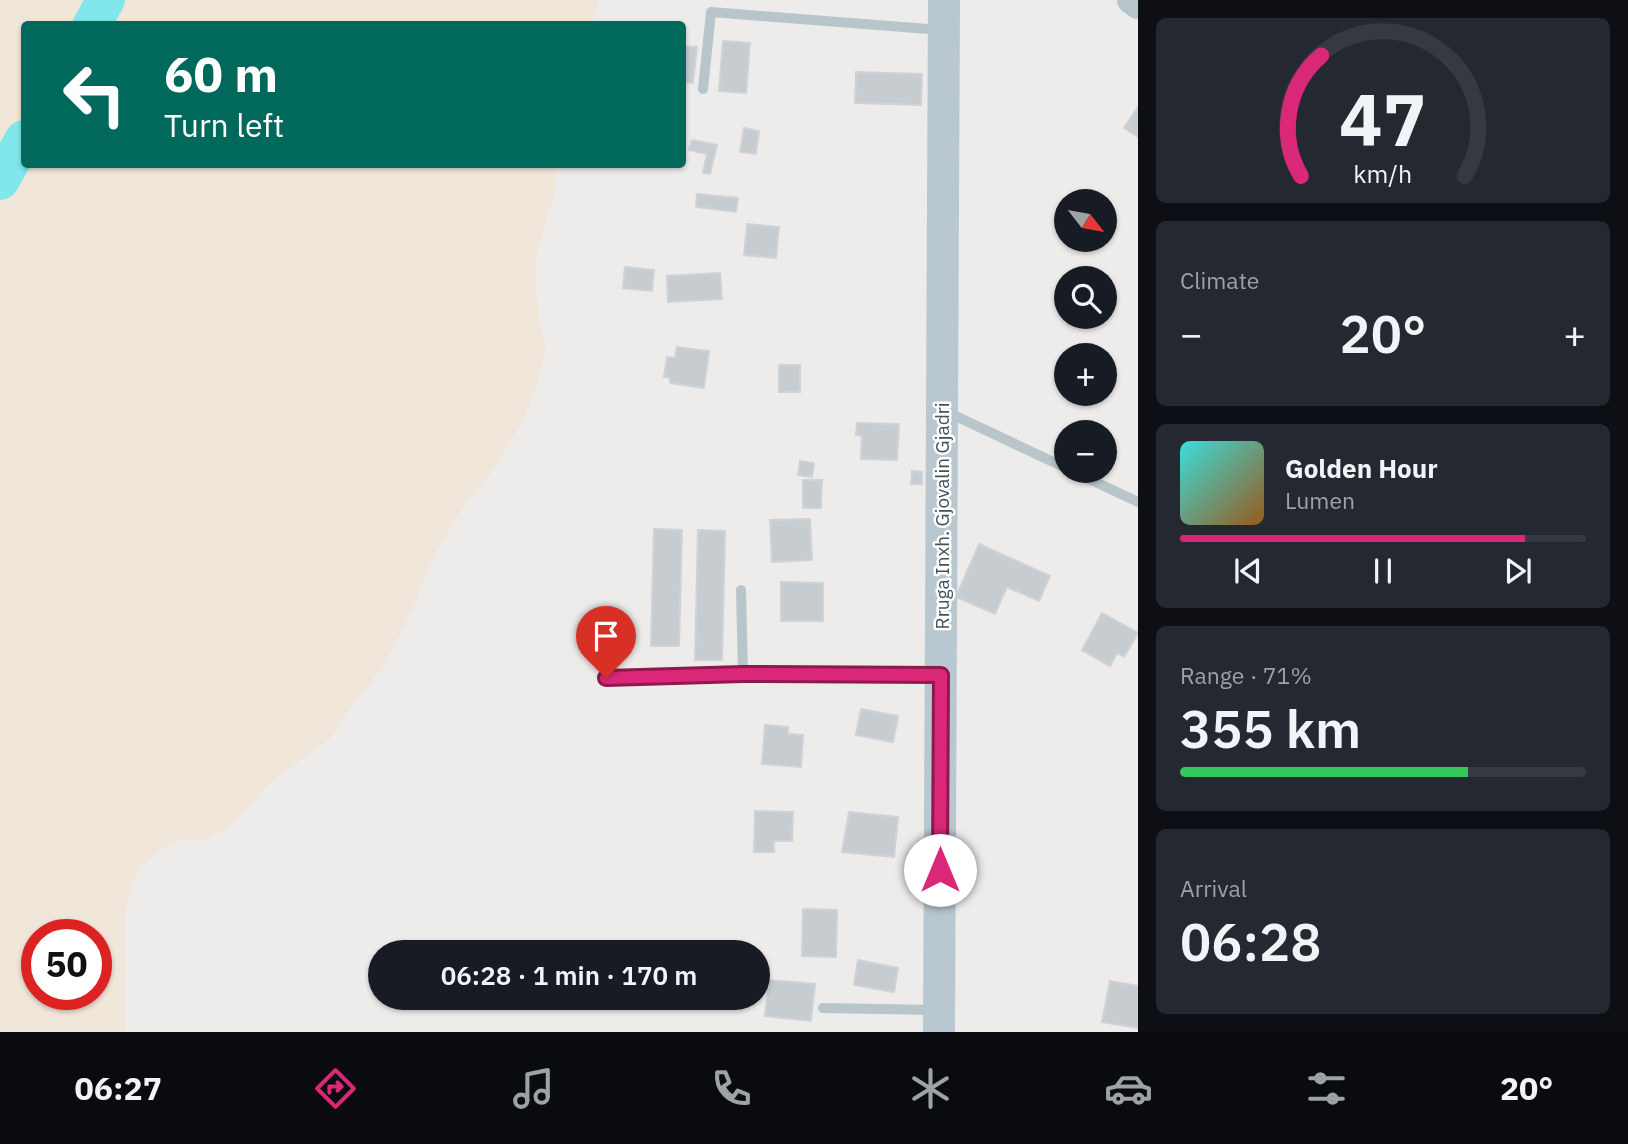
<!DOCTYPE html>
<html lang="en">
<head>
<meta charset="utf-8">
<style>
	body { margin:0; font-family:"IBM Plex Sans",sans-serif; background:#242831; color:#f1f3f6; height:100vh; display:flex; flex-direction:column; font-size:26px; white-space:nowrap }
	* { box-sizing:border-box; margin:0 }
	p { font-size:23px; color:#9ea1a6 }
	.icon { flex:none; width:38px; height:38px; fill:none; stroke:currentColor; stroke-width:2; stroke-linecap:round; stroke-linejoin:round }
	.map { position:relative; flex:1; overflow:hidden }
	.drawer { display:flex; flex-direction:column; gap:18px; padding:18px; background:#0d0f14; width:490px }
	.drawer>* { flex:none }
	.guide { position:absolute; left:21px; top:21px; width:665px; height:147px; border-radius:7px; box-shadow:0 2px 5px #0004; background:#00695c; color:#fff; overflow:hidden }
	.needle { width:46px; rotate:121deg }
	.fabs { position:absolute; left:1054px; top:189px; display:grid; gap:14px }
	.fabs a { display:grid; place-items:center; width:63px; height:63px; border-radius:50%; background:#171b24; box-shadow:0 2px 5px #0004; font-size:35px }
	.speed { position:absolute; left:21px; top:919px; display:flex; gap:14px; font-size:35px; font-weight:700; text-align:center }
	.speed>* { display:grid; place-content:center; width:91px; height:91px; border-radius:50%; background:#171b24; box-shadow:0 2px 5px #0004; line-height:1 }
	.speed .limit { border:10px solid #d22; background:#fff; color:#111 }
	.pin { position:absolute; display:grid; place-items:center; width:60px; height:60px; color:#fff; margin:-72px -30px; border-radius:50% 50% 50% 0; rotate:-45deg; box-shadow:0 0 7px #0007 }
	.pin .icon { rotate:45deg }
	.me { position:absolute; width:77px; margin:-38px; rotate:0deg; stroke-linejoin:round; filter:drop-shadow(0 0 5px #0008) }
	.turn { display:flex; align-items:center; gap:24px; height:147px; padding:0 28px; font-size:32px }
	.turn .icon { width:91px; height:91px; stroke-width:2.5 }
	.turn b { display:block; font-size:49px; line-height:60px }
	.big { font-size:52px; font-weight:600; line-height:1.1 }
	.drawer .widget { flex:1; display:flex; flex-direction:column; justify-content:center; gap:10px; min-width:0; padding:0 24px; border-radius:10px; background:#242831 }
	.drawer .dial { align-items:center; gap:0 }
	.dial svg { height:182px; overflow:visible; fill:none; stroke:#363941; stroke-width:7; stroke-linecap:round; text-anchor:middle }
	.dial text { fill:#f1f3f6; stroke:none }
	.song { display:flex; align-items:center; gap:21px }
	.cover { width:84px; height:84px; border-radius:10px; background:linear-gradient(135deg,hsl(180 70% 55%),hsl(30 70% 35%)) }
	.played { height:7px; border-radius:4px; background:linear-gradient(90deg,#db2777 85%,#363941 85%) }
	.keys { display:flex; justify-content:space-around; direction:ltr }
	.heat { display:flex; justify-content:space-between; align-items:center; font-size:38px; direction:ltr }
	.charge { height:10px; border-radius:5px; background:linear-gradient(90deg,#34c759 71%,#363941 0) }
	.trip { position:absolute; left:368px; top:940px; width:402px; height:70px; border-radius:35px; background:#171b24; box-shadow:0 2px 5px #0004; font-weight:600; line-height:70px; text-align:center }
	.tabs { display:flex; height:112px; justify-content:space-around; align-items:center; background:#090b0e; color:#9ea1a6 }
	.tabs .icon { width:49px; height:49px }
	.tabs .active { color:#db2777 }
	.tabs b { font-size:32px; color:#f1f3f6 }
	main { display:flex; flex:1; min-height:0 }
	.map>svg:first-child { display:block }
	.sand { fill:#f1e6da; fill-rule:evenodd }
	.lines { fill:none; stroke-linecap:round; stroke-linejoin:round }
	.river { stroke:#82e6ed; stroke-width:38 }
	.building { fill:#c7ccd0; stroke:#cfd2d7; stroke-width:2 }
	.service { stroke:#b8c5cb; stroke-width:10 }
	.tertiary { stroke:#b8c5cb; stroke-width:28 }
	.secondary { stroke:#b8c7d0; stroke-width:32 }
	.route-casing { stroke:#8e194d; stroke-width:18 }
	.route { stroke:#db2777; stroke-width:12 }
	.labels { text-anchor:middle; stroke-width:5; stroke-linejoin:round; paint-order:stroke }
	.street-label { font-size:19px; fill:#435258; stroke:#fff }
</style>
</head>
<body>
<main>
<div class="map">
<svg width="1138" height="1032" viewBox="0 0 1138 1032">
	<rect width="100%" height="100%" fill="#eeebeb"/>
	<!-- sand -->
	<path class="sand" d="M0,0H599L591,24H24V164L556,165L555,191L537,252L535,271L539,318L546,351L537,385L524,418L497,465L462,509L435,554L414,606L382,668L350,708L331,738L268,784L236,821L222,831L209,839L179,841L165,847L140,868L133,884L125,913V1032H0ZM37,934H96V994H37Z"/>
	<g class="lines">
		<!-- river -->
		<path class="river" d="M92,24L106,0
			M0,181L24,139"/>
	</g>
	<!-- building -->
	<path class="building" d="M723,41L750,43L746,93L719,91Z
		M682,46L697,47L693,83L682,82Z
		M856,72L922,74L921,105L855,103Z
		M1138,107V137L1124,128Z
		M744,128L759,131L756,154L740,152Z
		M692,140L717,145L710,174L703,173L707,154L689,150Z
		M697,194L738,198L736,212L696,207Z
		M747,224L779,227L776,258L744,255Z
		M625,267L654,270L652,291L623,288Z
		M720,273L722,299L668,302L667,276Z
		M677,347L709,351L704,388L670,383V378L664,377L667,357L675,358Z
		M779,365H800V392H779Z
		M857,423L899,424L897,460L861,459L862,436L856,435Z
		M800,461L814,463L812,477L798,475Z
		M912,471L922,472V484H911Z
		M803,480H822L821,508H803Z
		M810,519L812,560L772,562L770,520Z
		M654,529L682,530L679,646H651Z
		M698,530L725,531L722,660H695Z
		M979,544L1050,576L1039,601L1007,587L995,614L956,597Z
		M781,582L823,583V621H781Z
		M1102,613L1138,633L1124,657L1117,653L1110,666L1082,650Z
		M861,709L898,716L893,742L856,735Z
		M765,725L788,727V734L803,735L801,767L762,764Z
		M755,811L793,812L792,841H774V852H754Z
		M849,812L898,817L894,857L842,852Z
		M803,909L837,910L836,957L802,956Z
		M858,960L898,968L894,992L854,985Z
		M769,980L815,984L811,1021L765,1016Z
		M1110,981L1138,986V1028L1102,1022Z
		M582,998H625L623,1009L581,1001Z"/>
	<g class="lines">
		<!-- service -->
		<path class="service" d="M703,89L711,12L941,30
			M945,411L1066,468
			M1072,471L1138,502
			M741,590L743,674
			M606,678L743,674L938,675
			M823,1008L937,1010"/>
		<!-- tertiary -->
		<path class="tertiary" d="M1131,0L1138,5"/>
		<!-- secondary -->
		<path class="secondary" d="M939,1032L944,0"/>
	</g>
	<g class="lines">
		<!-- route casing -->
		<g class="route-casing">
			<path id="route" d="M606,678L743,674L941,675L940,870"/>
		</g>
		<!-- route -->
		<use href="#route" class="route"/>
	</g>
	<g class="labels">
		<!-- street labels -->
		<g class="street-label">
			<text transform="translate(942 516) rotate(-90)" y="7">Rruga Inxh. Gjovalin Gjadri</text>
		</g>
	</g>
</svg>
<div class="fabs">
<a><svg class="needle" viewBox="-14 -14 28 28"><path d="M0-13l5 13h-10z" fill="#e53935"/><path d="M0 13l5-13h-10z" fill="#9ea1a6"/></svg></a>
<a><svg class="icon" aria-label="search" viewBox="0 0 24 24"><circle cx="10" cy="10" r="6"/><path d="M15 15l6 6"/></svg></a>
<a>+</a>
<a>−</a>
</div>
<div class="speed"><div class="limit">50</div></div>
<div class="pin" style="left:606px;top:678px;background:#d93025"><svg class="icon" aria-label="arrive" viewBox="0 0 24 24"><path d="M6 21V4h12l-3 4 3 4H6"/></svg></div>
<svg class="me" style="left:940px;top:870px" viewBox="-20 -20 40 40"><circle r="19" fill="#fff"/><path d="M0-13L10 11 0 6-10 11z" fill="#db2777"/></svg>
<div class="trip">06:28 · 1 min · 170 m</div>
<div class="guide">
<div class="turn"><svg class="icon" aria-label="left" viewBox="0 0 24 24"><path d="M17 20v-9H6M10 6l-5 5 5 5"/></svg><div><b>60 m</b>Turn left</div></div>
</div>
</div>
<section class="drawer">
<div class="widget dial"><svg viewBox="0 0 100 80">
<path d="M14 69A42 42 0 1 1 86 69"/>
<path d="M14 69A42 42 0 0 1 23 16" stroke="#db2777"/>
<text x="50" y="56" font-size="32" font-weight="700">47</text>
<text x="50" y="72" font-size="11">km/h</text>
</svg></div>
<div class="widget"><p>Climate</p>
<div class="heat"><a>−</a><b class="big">20°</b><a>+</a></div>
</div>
<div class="widget">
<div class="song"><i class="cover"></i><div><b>Golden Hour</b><p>Lumen</p></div></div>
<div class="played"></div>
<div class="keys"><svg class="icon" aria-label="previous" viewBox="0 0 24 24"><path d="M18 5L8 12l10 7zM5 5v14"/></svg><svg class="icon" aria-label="pause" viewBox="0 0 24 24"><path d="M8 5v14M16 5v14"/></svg><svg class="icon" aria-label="next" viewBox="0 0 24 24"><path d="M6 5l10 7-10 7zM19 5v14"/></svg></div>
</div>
<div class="widget"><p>Range · 71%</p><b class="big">355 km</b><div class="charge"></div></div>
<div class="widget"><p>Arrival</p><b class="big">06:28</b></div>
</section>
</main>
<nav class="tabs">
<b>06:27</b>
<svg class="icon active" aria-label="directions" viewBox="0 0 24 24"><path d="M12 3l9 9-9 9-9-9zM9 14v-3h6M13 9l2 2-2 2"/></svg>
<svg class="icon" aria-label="music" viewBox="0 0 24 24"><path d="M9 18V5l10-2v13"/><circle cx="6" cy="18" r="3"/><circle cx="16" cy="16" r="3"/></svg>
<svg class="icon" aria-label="phone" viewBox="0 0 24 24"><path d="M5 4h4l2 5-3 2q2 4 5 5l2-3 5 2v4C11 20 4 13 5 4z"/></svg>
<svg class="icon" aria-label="climate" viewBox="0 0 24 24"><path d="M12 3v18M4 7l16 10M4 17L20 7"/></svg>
<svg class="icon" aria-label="car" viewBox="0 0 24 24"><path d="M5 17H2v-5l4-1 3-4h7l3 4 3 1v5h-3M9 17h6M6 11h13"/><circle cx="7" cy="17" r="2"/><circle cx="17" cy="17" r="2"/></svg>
<svg class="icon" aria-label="filters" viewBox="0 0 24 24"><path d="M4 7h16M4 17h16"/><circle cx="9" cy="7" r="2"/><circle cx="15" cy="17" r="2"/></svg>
<b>20°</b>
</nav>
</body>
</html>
